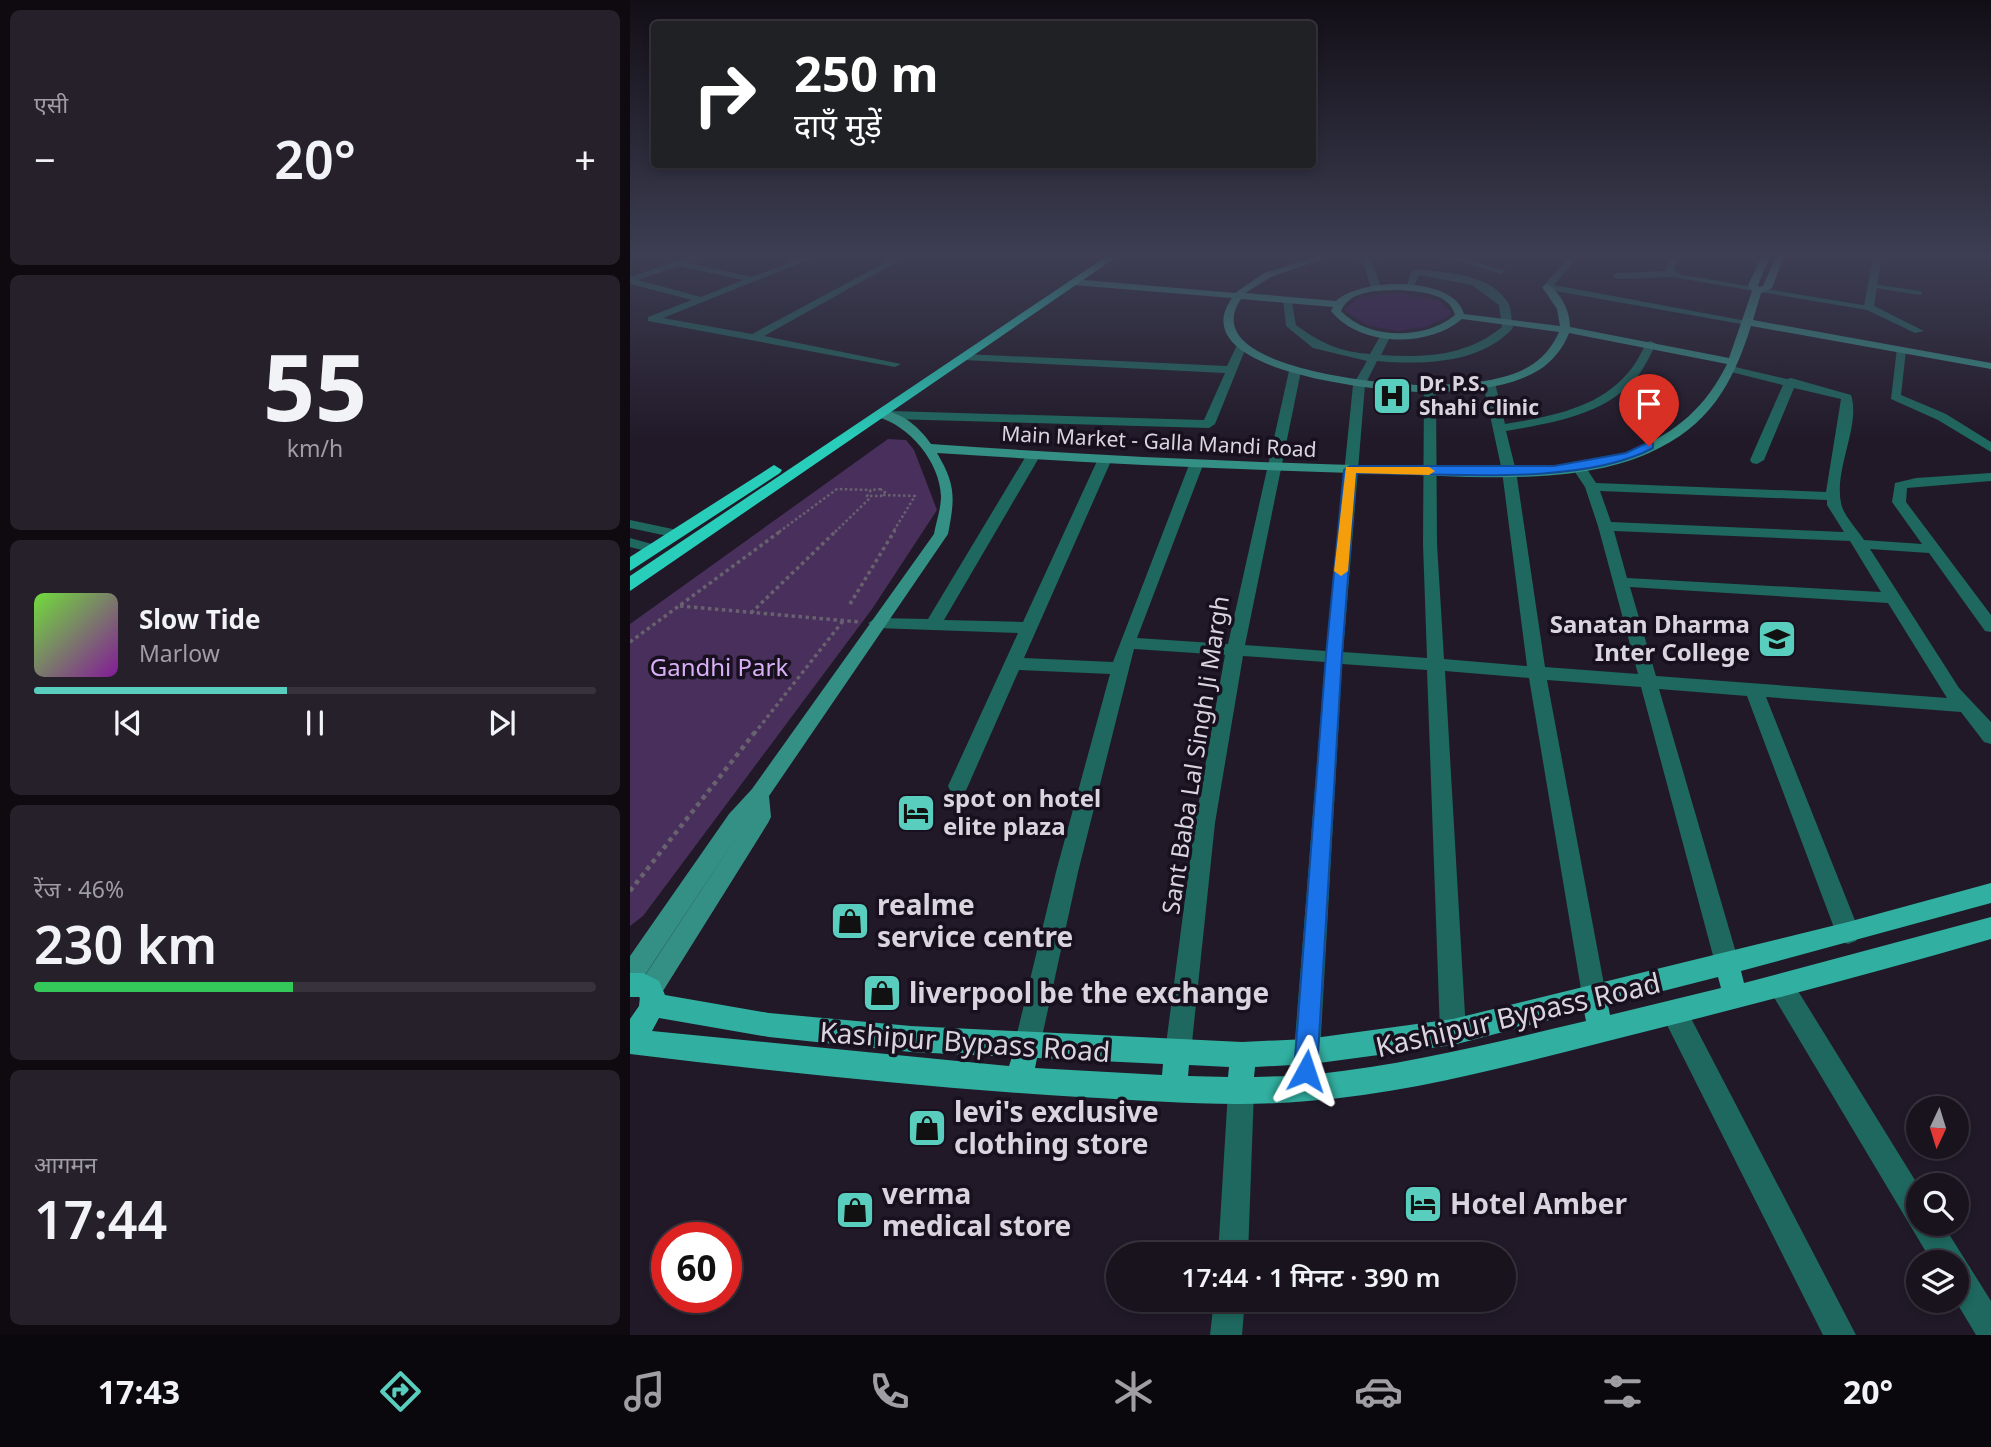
<!DOCTYPE html>
<html lang="hi">
<head>
<meta charset="utf-8">
<style>
	body { margin:0; font-family:"Noto Sans","Noto Sans Devanagari",sans-serif; background:#26202b; color:#f1f3f6; height:100vh; display:flex; flex-direction:column; font-size:26px; white-space:nowrap }
	* { box-sizing:border-box; margin:0 }
	p { font-size:23px; color:#9f9ea4 }
	.icon { flex:none; width:38px; height:38px; fill:none; stroke:currentColor; stroke-width:2; stroke-linecap:round; stroke-linejoin:round }
	.map { position:relative; flex:1; overflow:hidden }
	.drawer { display:flex; flex-direction:column; gap:10px; padding:10px; background:#0e0a10; width:630px }
	.drawer>* { flex:none }
	.guide { position:absolute; left:21px; top:21px; width:665px; height:147px; border-radius:7px; box-shadow:0 4px 10px #0003,0 0 0 2px #37323c; background:#202124; color:#fff; overflow:hidden }
	.needle { width:46px; rotate:184deg }
	.buttons { position:absolute; left:1276px; top:1096px; display:grid; gap:14px }
	.buttons a { display:grid; place-items:center; width:63px; height:63px; border-radius:50%; background:#19131e; box-shadow:0 4px 10px #0003,0 0 0 2px #37323c; font-size:35px }
	.speed { position:absolute; left:21px; top:1222px; display:flex; gap:14px; font-size:35px; font-weight:700; text-align:center }
	.speed>* { display:grid; place-content:center; width:91px; height:91px; border-radius:50%; background:#19131e; box-shadow:0 4px 10px #0003,0 0 0 2px #37323c; line-height:1 }
	.speed .limit { border:10px solid #d22; background:#fff; color:#111 }
	.pin { position:absolute; display:grid; place-items:center; width:60px; height:60px; color:#fff; margin:-72px -30px; border-radius:50% 50% 50% 0; rotate:-45deg; box-shadow:0 0 7px #0007 }
	.pin .icon { rotate:45deg }
	.me { position:absolute; width:77px; margin:-38px; rotate:5deg; stroke-linejoin:round; filter:drop-shadow(0 0 5px #0008) }
	.turn { display:flex; align-items:center; gap:24px; height:147px; padding:0 28px; font-size:32px }
	.turn .icon { width:91px; height:91px; stroke-width:2.5 }
	.turn b { display:block; font-size:49px; line-height:60px }
	.big { font-size:52px; font-weight:600; line-height:1.1 }
	.drawer .card { flex:1; display:flex; flex-direction:column; justify-content:center; gap:10px; min-width:0; padding:0 24px; border-radius:10px; background:#26202b }
	.drawer .dial { align-items:center; gap:0 }
	.dial b { font-size:91px; line-height:1 }
	.song { display:flex; align-items:center; gap:21px }
	.cover { width:84px; height:84px; border-radius:10px; background:linear-gradient(135deg,hsl(100 70% 55%),hsl(290 70% 35%)) }
	.played { height:7px; border-radius:4px; background:linear-gradient(90deg,#59cebe 45%,#37323c 45%) }
	.keys { display:flex; justify-content:space-around; direction:ltr }
	.heat { display:flex; justify-content:space-between; align-items:center; font-size:38px; direction:ltr }
	.charge { height:10px; border-radius:5px; background:linear-gradient(90deg,#34c759 46%,#37323c 0) }
	.trip { position:absolute; left:476px; top:1242px; width:410px; height:70px; border-radius:35px; background:#19131e; box-shadow:0 4px 10px #0003,0 0 0 2px #37323c; font-weight:600; line-height:70px; text-align:center }
	.menu { display:flex; height:112px; justify-content:space-around; align-items:center; background:#0a080c; color:#9f9ea4 }
	.menu .icon { width:49px; height:49px }
	.menu .active { color:#59cebe }
	.menu b { font-size:32px; color:#f1f3f6 }
	main { display:flex; flex:1; min-height:0 }
	.map>svg:first-child { display:block }
	.green { fill:#49305c }
	.building { fill:#3b1951 }
	.lines { fill:none; stroke-linecap:round; stroke-linejoin:round }
	.path-far2 { stroke:#68616e; stroke-width:2.5; stroke-dasharray:2.5 2.5; stroke-linecap:butt }
	.path-far1 { stroke:#68616e; stroke-width:3.5; stroke-dasharray:3.5 3.5; stroke-linecap:butt }
	.path { stroke:#68616e; stroke-width:4.5; stroke-dasharray:4.5 4.5; stroke-linecap:butt }
	.lane { fill:#1e685f; fill-rule:evenodd }
	.street { fill:#1e685f; fill-rule:evenodd }
	.secondary { fill:#349084; fill-rule:evenodd }
	.primary { fill:#31b0a1; fill-rule:evenodd }
	.highway { fill:#29cebb; fill-rule:evenodd }
	.route { fill:#1a73e8; stroke:#114b97; stroke-width:2 }
	.slow { fill:#f59e0b }
	.labels { text-anchor:middle; stroke-width:7; stroke-linejoin:round; paint-order:stroke }
	.far-poi-label { font-size:21px; font-weight:bold; fill:#d9d4de; stroke:#18101e; text-anchor:start }
	.far-street-label { font-size:21px; fill:#d9d4de; stroke:#18101e }
	.poi-label { font-size:24px; font-weight:bold; fill:#d9d4de; stroke:#18101e; text-anchor:end }
	.park-label { font-size:24px; fill:#d7b0f7; stroke:#18101e }
	.street-label { font-size:24px; fill:#d9d4de; stroke:#18101e }
	.near-poi-label { font-size:28px; font-weight:bold; fill:#d9d4de; stroke:#18101e; text-anchor:start }
	.near-street-label { font-size:28px; fill:#d9d4de; stroke:#18101e }
</style>
</head>
<body>
<main>
<section class="drawer">
<div class="card"><p>एसी</p>
<div class="heat"><a>−</a><b class="big">20°</b><a>+</a></div>
</div>
<div class="card dial"><b>55</b><p>km/h</p></div>
<div class="card">
<div class="song"><i class="cover"></i><div><b>Slow Tide</b><p>Marlow</p></div></div>
<div class="played"></div>
<div class="keys"><svg class="icon" aria-label="previous" viewBox="0 0 24 24"><path d="M18 5L8 12l10 7zM5 5v14"/></svg><svg class="icon" aria-label="pause" viewBox="0 0 24 24"><path d="M8 5v14M16 5v14"/></svg><svg class="icon" aria-label="next" viewBox="0 0 24 24"><path d="M6 5l10 7-10 7zM19 5v14"/></svg></div>
</div>
<div class="card"><p>रेंज · 46%</p><b class="big">230 km</b><div class="charge"></div></div>
<div class="card"><p>आगमन</p><b class="big">17:44</b></div>
</section>
<div class="map">
<svg width="1361" height="1335" viewBox="0 0 1361 1335">
	<rect width="100%" height="100%" fill="#211928"/>
	<!-- green -->
	<path class="green" d="M258,439L276,440L284,450L307,510L242,609L13,916L0,926V624Z"/>
	<!-- building -->
	<path class="building" d="M769,293L809,300L822,314L798,326L767,331L737,325L714,310L729,297Z"/>
	<g class="lines">
		<!-- path-far2 -->
		<path class="path-far2" d="M250,489L255,492L251,496H237L241,490Z
			M253,495L285,496L263,532
			M149,532L207,489L241,490
			M205,532L240,498"/>
		<!-- path-far1 -->
		<path class="path-far1" d="M220,604L265,530
			M50,606L230,622
			M121,613L207,530
			M0,642L152,530
			M124,734L213,621"/>
		<!-- path -->
		<path class="path" d="M0,891L125,732"/>
		<!-- lane -->
		<path class="lane" d="M1242,284L1290,291L1293,293L1290,295L1240,287L1239,286Z"/>
		<!-- street -->
		<path class="street" d="M68,254H79L59,263L122,277L182,254H193L33,318L122,334L271,254H281L134,336L271,364L265,367L18,321V317L62,300L0,284V277ZM49,266L113,280L71,297L8,280Z
			M696,254H761L753,259L741,258L751,288L746,291L741,288L732,258Z
			M806,254H818L876,271L871,274Z
			M890,254H902L903,255L899,258Z
			M942,254H950L924,285L1122,322L1117,325L914,289V285Z
			M1044,254H1052L1043,269L1052,275L1232,305H1234L1244,254H1252L1244,306L1294,331L1285,333L1237,310L1042,277L987,279L982,276L987,273L1035,271Z
			M786,269C816,273 858,273 877,301C882,308 881,320 883,328C850,364 793,365 747,361L735,385L713,652L797,658L793,544L794,388L800,385L806,388L807,544L814,659L897,666L872,471L853,383L859,380L865,383L875,424C917,417 967,409 997,374C1006,365 1011,352 1017,342L1021,341L1026,344C1020,355 1015,367 1007,377C976,415 921,423 876,431L886,471L915,667L1008,674L968,526L955,487L941,466L943,463H953L966,483L1196,492L1211,399L1164,388L1134,460L1127,464L1122,463L1120,460L1153,385L1097,371V367L1101,366L1157,379L1161,378L1221,395C1231,425 1204,469 1211,503C1213,515 1227,529 1234,540L1292,544L1262,502L1265,483L1286,478L1361,473V481L1277,488L1276,502L1361,615V632L1355,631L1299,553L1240,549L1329,688L1361,722V744L1354,742L1331,712L1136,697L1230,933L1226,941L1218,944L1210,941L1206,933L1117,696L1029,689L1109,963L1105,971L1097,974L1089,971L1085,963L1011,687L917,680L976,995L973,1003L964,1007L955,1003L952,995L899,678L815,671L836,1032L832,1041L823,1045L814,1041L810,1032L797,670L712,664L690,1052L686,1061L677,1065L668,1061L664,1052L695,662L613,656L585,823L561,1052L557,1061L548,1065L539,1061L535,1052L565,823L595,655L504,649L448,872L410,1046L406,1055L397,1059L388,1055L384,1046L426,872L480,674L389,670L338,786L335,792L328,794L321,792L318,786L388,633L246,628L238,623L246,618L298,619L396,456L403,452L410,456L314,620L393,622L467,461L474,457L481,461L394,658L483,662L559,465L566,461L573,465L507,638L598,644L659,371L665,368L671,371L615,645L696,651L723,385L737,361L683,348L656,326L653,299L661,297L666,325C690,343 710,352 740,354L752,333L756,332L761,335L751,355C795,358 837,356 872,327L869,305L842,285L789,275L782,290H776L781,272ZM970,491L1197,500V505L1214,532L981,522ZM984,531L1220,541L1251,592L997,578ZM1000,587L1258,603L1317,698L1026,676Z
			M608,343L617,345L585,424L579,428L261,419L255,415L261,411L574,420L595,373L334,360L329,357L334,354L597,366Z
			M1267,348L1276,350L1271,395L1316,414L1361,442V452L1308,420L1261,399Z
			M0,520L52,531L54,534L47,538L0,528Z
			M0,538L29,546L31,549L24,553L0,547Z
			M1151,974L1160,978L1288,1185V1223H1312L1361,1301V1335H1346L1325,1300L1326,1262H1302L1142,994L1139,986L1142,978Z
			M1044,1000L1053,1003L1226,1335H1193L1035,1021L1032,1012L1035,1003Z
			M611,1078L620,1082L624,1091L618,1255H588L598,1091L602,1082Z
			M584,1300H615L612,1335H580Z"/>
		<!-- secondary -->
		<path class="secondary" d="M695,254L704,255L641,277L615,293L706,301C730,278 823,275 834,314L930,326L927,309L912,287L917,284C931,293 940,311 940,327L1099,358L1122,291L1118,285L1133,254H1141L1128,285L1129,287L1133,286L1147,254H1155L1142,288L1131,293L1123,320L1361,363V369L1121,326C1102,386 1079,426 1019,453C942,487 839,476 757,474C607,470 457,463 307,453C326,485 325,498 318,534L139,796L141,817L138,823L28,999L19,1003L10,999L7,991L10,983L115,824L9,984L0,987V956L99,814L122,789L304,534C306,522 311,509 311,496C310,462 279,425 247,417V411C269,409 289,427 301,444C453,455 604,462 756,466C836,468 925,479 1002,450C1046,434 1077,405 1097,364L939,333C934,347 922,362 909,370C878,389 831,392 795,392C758,392 549,373 602,298L443,285L438,282L443,279L605,293L634,273ZM769,290C789,292 819,292 825,315C795,340 738,340 711,311C721,289 749,291 769,290ZM611,299L703,307L701,311C730,347 798,348 832,319L929,332C924,344 914,357 903,364C875,383 831,384 799,385C764,386 563,369 611,299Z"/>
		<!-- primary -->
		<path class="primary" d="M1361,883V903L1111,971L1114,983L1361,917V939C1234,976 1106,1009 978,1041C879,1066 780,1093 678,1101C603,1108 526,1101 449,1097C300,1088 149,1072 0,1054V1019L9,1006L10,997H0V973H13L29,981L35,995L139,1013L281,1026L612,1042L677,1039L823,1019L1218,922ZM1088,977L1091,988L980,1015L978,1005ZM954,1011L956,1021C867,1042 779,1064 688,1074L689,1063L823,1045ZM29,1018L139,1037L281,1052L382,1057L379,1066L358,1064L22,1031ZM407,1058L533,1064L532,1075L405,1068ZM559,1065L599,1067L598,1077L558,1076ZM663,1065L662,1076L624,1077L625,1067Z"/>
		<!-- highway -->
		<path class="highway" d="M480,254H491L0,591V576Z
			M144,465L152,470L150,473L0,571V557Z"/>
	</g>
	<!-- sky -->
	<linearGradient id="sky" x2="0" y2="1"><stop stop-color="#120e16"/><stop offset="0.58" stop-color="#3d3e53"/><stop offset="1" stop-color="#3d3e53" stop-opacity="0"/></linearGradient>
	<rect width="1361" height="441" fill="url(#sky)"/>
	<!-- route -->
	<path class="route" d="M1019,442L1023,443V448C951,487 809,473 726,473L712,655L687,1071L684,1079L676,1083L667,1079L664,1071L696,655L714,470L720,466H924L996,453Z"/>
	<!-- slow -->
	<path class="slow" d="M716,467H799L805,471L799,475L726,473L718,571L711,576L704,571Z"/>
	<!-- icons -->
	<defs>
		<g id="hospital-square" transform="scale(2.0125)"><rect x="-9" y="-9" width="18" height="18" rx="4" fill="#59cebe" stroke="#18101e"/><path d="M-5-5h3v3.5h4V-5h3V5h-3V1.5h-4V5h-3Z" fill="#111"/></g>
		<g id="school-square" transform="scale(2.0125)"><rect x="-9" y="-9" width="18" height="18" rx="4" fill="#59cebe" stroke="#18101e"/><path d="M0-5L7-2L0 1L-7-2ZM-4 1L0 2.5L4 1V4Q0 6-4 4Z" fill="#111"/></g>
		<g id="hotel-square" transform="scale(2.0125)"><rect x="-9" y="-9" width="18" height="18" rx="4" fill="#59cebe" stroke="#18101e"/><path d="M-6-4.5h1.5V1H6V5H4.5V3h-9V5H-6ZM-4 0a1.8 1.8 0 1 1 3.6 0ZM.5 0V-2.5h3Q6-2.5 6 0Z" fill="#111"/></g>
		<g id="shop-square" transform="scale(2.0125)"><rect x="-9" y="-9" width="18" height="18" rx="4" fill="#59cebe" stroke="#18101e"/><path d="M-5-2.5h2.3a2.7 3.5 0 0 1 5.4 0H5L5.5 6h-11ZM-1.5-2.5h3a1.5 2.3 0 0 0-3 0Z" fill="#111"/></g>
	</defs>
	<g fill-rule="evenodd">
		<use href="#hospital-square" x="762" y="396"/>
		<use href="#school-square" x="1147" y="639"/>
		<use href="#hotel-square" x="286" y="813"/>
		<use href="#shop-square" x="220" y="921"/>
		<use href="#shop-square" x="252" y="993"/>
		<use href="#shop-square" x="297" y="1128"/>
		<use href="#hotel-square" x="793" y="1204"/>
		<use href="#shop-square" x="225" y="1210"/>
	</g>
	<g class="labels">
		<!-- far-poi labels -->
		<g class="far-poi-label">
			<text x="789" y="391">Dr. P.S.<tspan x="789" dy="24">Shahi Clinic</tspan></text>
		</g>
		<!-- far-street labels -->
		<g class="far-street-label">
			<text transform="translate(529 442) rotate(3)" y="7">Main Market - Galla Mandi Road</text>
		</g>
		<!-- poi labels -->
		<g class="poi-label">
			<text x="1120" y="633">Sanatan Dharma<tspan x="1120" dy="28">Inter College</tspan></text>
			<text x="313" y="807" text-anchor="start">spot on hotel<tspan x="313" dy="28">elite plaza</tspan></text>
		</g>
		<!-- park labels -->
		<g class="park-label">
			<text x="89" y="676">Gandhi Park</text>
		</g>
		<!-- street labels -->
		<g class="street-label">
			<text transform="translate(566 755) rotate(-81)" y="8">Sant Baba Lal Singh Ji Margh</text>
		</g>
		<!-- near-poi labels -->
		<g class="near-poi-label">
			<text x="247" y="915">realme<tspan x="247" dy="32">service centre</tspan></text>
			<text x="279" y="1003">liverpool be the exchange</text>
			<text x="324" y="1122">levi's exclusive<tspan x="324" dy="32">clothing store</tspan></text>
			<text x="252" y="1204">verma<tspan x="252" dy="32">medical store</tspan></text>
			<text x="820" y="1214">Hotel Amber</text>
		</g>
		<!-- near-street labels -->
		<g class="near-street-label">
			<text transform="translate(888 1015) rotate(-13)" y="10">Kashipur Bypass Road</text>
			<text transform="translate(335 1042) rotate(4)" y="10">Kashipur Bypass Road</text>
		</g>
	</g>
</svg>
<div class="buttons">
<a><svg class="needle" viewBox="-14 -14 28 28"><path d="M0-13l5 13h-10z" fill="#e53935"/><path d="M0 13l5-13h-10z" fill="#9f9ea4"/></svg></a>
<a><svg class="icon" aria-label="search" viewBox="0 0 24 24"><circle cx="10" cy="10" r="6"/><path d="M15 15l6 6"/></svg></a>
<a><svg class="icon" aria-label="layers" viewBox="0 0 24 24"><path d="M12 4l9 5-9 5-9-5zM3 14l9 5 9-5"/></svg></a>
</div>
<div class="speed"><div class="limit">60</div></div>
<div class="pin" style="left:1019px;top:446px;background:#d93025"><svg class="icon" aria-label="arrive" viewBox="0 0 24 24"><path d="M6 21V4h12l-3 4 3 4H6"/></svg></div>
<svg class="me" style="left:676px;top:1071px" viewBox="-20 -20 40 40"><path d="M0-17L14 15 0 8-14 15z" fill="#1a73e8" stroke="#fff" stroke-width="4"/></svg>
<div class="trip">17:44 · 1 मिनट · 390 m</div>
<div class="guide">
<div class="turn"><svg class="icon" aria-label="right" viewBox="0 0 24 24"><path d="M7 20v-9h11M14 6l5 5-5 5"/></svg><div><b>250 m</b>दाएँ मुड़ें</div></div>
</div>
</div>
</main>
<nav class="menu">
<b>17:43</b>
<svg class="icon active" aria-label="directions" viewBox="0 0 24 24"><path d="M12 3l9 9-9 9-9-9zM9 14v-3h6M13 9l2 2-2 2"/></svg>
<svg class="icon" aria-label="music" viewBox="0 0 24 24"><path d="M9 18V5l10-2v13"/><circle cx="6" cy="18" r="3"/><circle cx="16" cy="16" r="3"/></svg>
<svg class="icon" aria-label="phone" viewBox="0 0 24 24"><path d="M5 4h4l2 5-3 2q2 4 5 5l2-3 5 2v4C11 20 4 13 5 4z"/></svg>
<svg class="icon" aria-label="climate" viewBox="0 0 24 24"><path d="M12 3v18M4 7l16 10M4 17L20 7"/></svg>
<svg class="icon" aria-label="car" viewBox="0 0 24 24"><path d="M5 17H2v-5l4-1 3-4h7l3 4 3 1v5h-3M9 17h6M6 11h13"/><circle cx="7" cy="17" r="2"/><circle cx="17" cy="17" r="2"/></svg>
<svg class="icon" aria-label="filters" viewBox="0 0 24 24"><path d="M4 7h16M4 17h16"/><circle cx="9" cy="7" r="2"/><circle cx="15" cy="17" r="2"/></svg>
<b>20°</b>
</nav>
</body>
</html>
